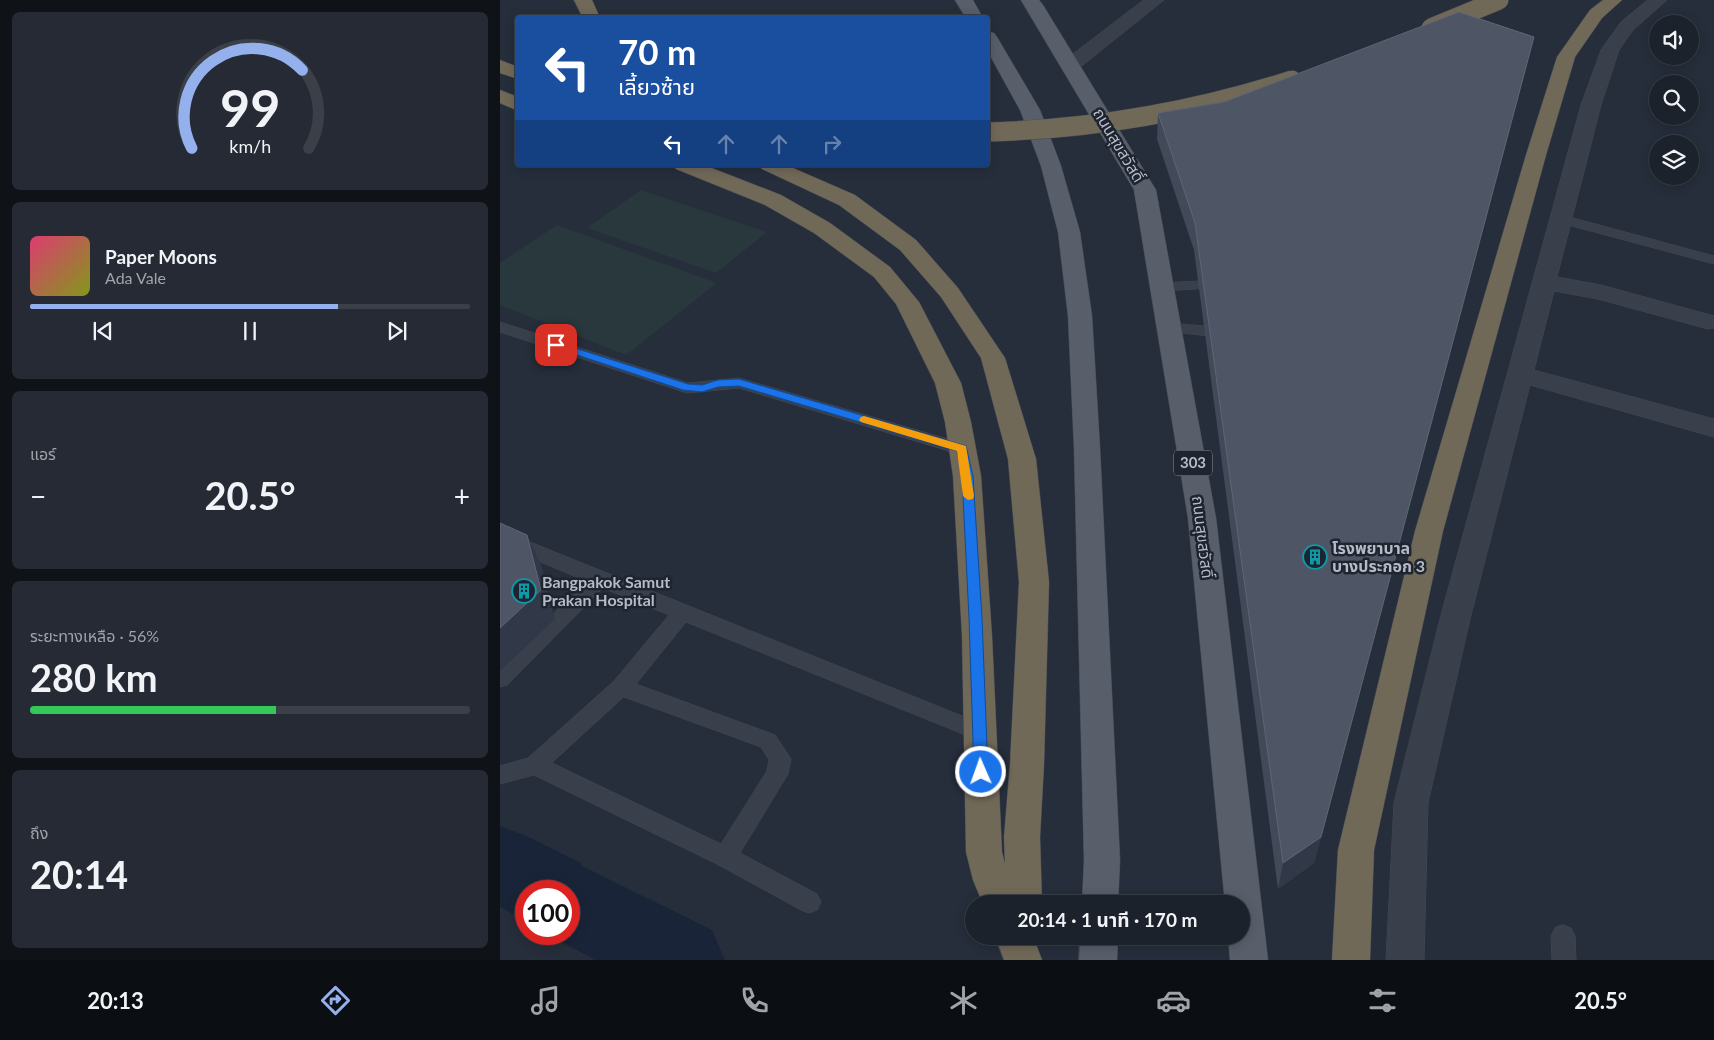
<!DOCTYPE html>
<html lang="th">
<head>
<meta charset="utf-8">
<style>
	body { margin:0; font-family:Lato,"Noto Sans Thai",sans-serif; background:#252a34; color:#f1f3f6; height:100vh; display:flex; flex-direction:column; font-size:19px; white-space:nowrap }
	* { box-sizing:border-box; margin:0 }
	p { font-size:16px; color:#a0a4a9 }
	.icon { flex:none; width:28px; height:28px; fill:none; stroke:currentColor; stroke-width:2; stroke-linecap:round; stroke-linejoin:round }
	.map { position:relative; flex:1; overflow:hidden }
	.sheet { display:flex; flex-direction:column; gap:12px; padding:12px; background:#0f1318; width:500px }
	.sheet>* { flex:none }
	.top-card { position:absolute; left:15px; top:15px; width:475px; height:152px; border-radius:5px; box-shadow:0 2px 12px #0003,0 0 0 1px #3a3f48; background:#1a4fa0; color:#fff; overflow:hidden }
	.tools { position:absolute; left:1149px; top:15px; display:grid; gap:10px }
	.tools a { display:grid; place-items:center; width:50px; height:50px; border-radius:50%; background:#1c222c; box-shadow:0 2px 12px #0003,0 0 0 1px #3a3f48; font-size:25px }
	.speed { position:absolute; left:15px; top:880px; display:flex; gap:10px; font-size:25px; font-weight:700; text-align:center }
	.speed>* { display:grid; place-content:center; width:65px; height:65px; border-radius:50%; background:#1c222c; box-shadow:0 2px 12px #0003,0 0 0 1px #3a3f48; line-height:1 }
	.speed .limit { border:8px solid #d22; background:#fff; color:#111 }
	.pin { position:absolute; display:grid; place-items:center; width:42px; height:42px; color:#fff; margin:-21px; border-radius:10px; box-shadow:0 2px 8px #0006 }
	.me { position:absolute; width:55px; margin:-28px; rotate:358deg; stroke-linejoin:round; filter:drop-shadow(0 0 4px #0008) }
	.turn { display:flex; align-items:center; gap:18px; height:105px; padding:0 20px; font-size:22px }
	.turn .icon { width:65px; height:65px; stroke-width:2.5 }
	.turn b { display:block; font-size:35px; line-height:42px }
	.lanes { display:flex; align-items:center; height:48px; padding:0 20px; background:#0003; justify-content:center; gap:25px; direction:ltr }
	.lanes .off { opacity:.35 }
	.big { font-size:38px; font-weight:700; line-height:1.1 }
	.sheet .widget { flex:1; display:flex; flex-direction:column; justify-content:center; gap:8px; min-width:0; padding:0 18px; border-radius:8px; background:#252a34 }
	.sheet .dial { align-items:center; gap:0 }
	.dial svg { height:130px; overflow:visible; fill:none; stroke:#3a3f48; stroke-width:7; stroke-linecap:round; text-anchor:middle }
	.dial text { fill:#f1f3f6; stroke:none }
	.song { display:flex; align-items:center; gap:15px }
	.cover { width:60px; height:60px; border-radius:8px; background:linear-gradient(135deg,hsl(340 70% 55%),hsl(70 70% 35%)) }
	.played { height:5px; border-radius:2px; background:linear-gradient(90deg,#94b0ed 70%,#3a3f48 70%) }
	.keys { display:flex; justify-content:space-around; direction:ltr }
	.heat { display:flex; justify-content:space-between; align-items:center; font-size:28px; direction:ltr }
	.charge { height:8px; border-radius:4px; background:linear-gradient(90deg,#34c759 56%,#3a3f48 0) }
	.trip { position:absolute; left:465px; top:895px; width:285px; height:50px; border-radius:25px; background:#1c222c; box-shadow:0 2px 12px #0003,0 0 0 1px #3a3f48; font-weight:700; line-height:50px; text-align:center }
	.menu { display:flex; height:80px; justify-content:space-around; align-items:center; background:#0b0e12; color:#a0a4a9 }
	.menu .icon { width:35px; height:35px }
	.menu .current { color:#94b0ed }
	.menu b { font-size:22px; color:#f1f3f6 }
	main { display:flex; flex:1; min-height:0 }
	.map>svg:first-child { display:block }
	.green { fill:#28383c }
	.lines { fill:none; stroke-linecap:round; stroke-linejoin:round }
	.river { fill:#1a2438; fill-rule:evenodd }
	.lane-casing { stroke:#434954; stroke-width:1 }
	.street-casing { stroke:#434954; stroke-width:1 }
	.primary-casing { stroke:#434954; stroke-width:1 }
	.highway-casing { stroke:#454b56; stroke-width:1 }
	.lane { fill:#3a404b; fill-rule:evenodd }
	.street { fill:#3a404b; fill-rule:evenodd }
	.primary { fill:#585f6b; fill-rule:evenodd }
	.highway { fill:#716958; fill-rule:evenodd }
	.highway-bridge-casing { stroke:#454b56; stroke-width:20; stroke-linecap:butt }
	.highway-bridge { stroke:#716958; stroke-width:19 }
	.wall { fill:#424a5a }
	.shaded-wall { fill:#313949 }
	.building { fill:#4e5666; stroke:#5e6675 }
	.route { fill:#1a73e8; stroke:#114b97 }
	.slow { fill:#f59e0b }
	.labels { text-anchor:middle; stroke-width:5; stroke-linejoin:round; paint-order:stroke }
	.shield { fill:#1f2530; stroke:#898e9a; stroke-width:1 }
	.shield-label { font-size:15px; font-weight:bold; fill:#b6bbc7 }
	.street-label { font-size:16px; fill:#b6bbc7; stroke:#1f2530 }
	.poi-label { font-size:16px; font-weight:bold; fill:#b6bbc7; stroke:#1f2530; text-anchor:start }
</style>
</head>
<body>
<main>
<section class="sheet">
<div class="widget dial"><svg viewBox="0 0 100 80">
<path d="M14 69A42 42 0 1 1 86 69"/>
<path d="M14 69A42 42 0 0 1 82 21" stroke="#94b0ed"/>
<text x="50" y="56" font-size="32" font-weight="700">99</text>
<text x="50" y="72" font-size="11">km/h</text>
</svg></div>
<div class="widget">
<div class="song"><i class="cover"></i><div><b>Paper Moons</b><p>Ada Vale</p></div></div>
<div class="played"></div>
<div class="keys"><svg class="icon" aria-label="previous" viewBox="0 0 24 24"><path d="M18 5L8 12l10 7zM5 5v14"/></svg><svg class="icon" aria-label="pause" viewBox="0 0 24 24"><path d="M8 5v14M16 5v14"/></svg><svg class="icon" aria-label="next" viewBox="0 0 24 24"><path d="M6 5l10 7-10 7zM19 5v14"/></svg></div>
</div>
<div class="widget"><p>แอร์</p>
<div class="heat"><a>−</a><b class="big">20.5°</b><a>+</a></div>
</div>
<div class="widget"><p>ระยะทางเหลือ · 56%</p><b class="big">280 km</b><div class="charge"></div></div>
<div class="widget"><p>ถึง</p><b class="big">20:14</b></div>
</section>
<div class="map">
<svg width="1214" height="960" viewBox="0 0 1214 960">
	<rect width="100%" height="100%" fill="#262e3b"/>
	<!-- green -->
	<path class="green" d="M141,190L267,232L216,273L87,228Z
		M57,225L217,283L126,355L0,305V263Z"/>
	<g class="lines">
		<!-- river -->
		<path class="river" d="M0,826L29,837L81,863L82,866L212,930L225,960H95L47,934H69V891H26V921L0,907Z"/>
		<!-- lane casing -->
		<g class="lane-casing">
			<path id="lane" d="M1062,215L1214,256V264L1057,222L1055,219Z
				M721,280L726,281L728,284L726,287L662,291L657,290L655,287L657,284L662,283Z
				M0,322L188,383L239,378L468,445L471,449L468,453L462,455L239,388L187,393L0,332Z
				M669,323L727,328L732,330L735,333L732,336L727,338L664,331L661,328L664,325Z
				M0,530L487,726L490,732L487,738L480,741L473,738L186,622L136,684L275,735L291,759L288,774L240,853L317,894L321,902L317,910L309,913L301,910L217,864L34,775L0,784V766L28,758L114,681L169,615L103,588L7,685L0,687V666L86,581L0,545ZM124,697L261,747L269,760L267,771L221,844L52,763Z
				M1063,925L1071,928L1075,936L1076,960H1052L1051,936L1055,928Z"/>
		</g>
		<!-- street casing -->
		<g class="street-casing">
			<path id="street" d="M644,0H664L578,69L571,71L564,69L562,65L564,61Z
				M1148,0H1167L1133,30L1119,50L1101,105L1057,277L1101,285L1214,316V328L1208,329L1098,299L1054,291L1034,370L1214,419V437L1030,385L971,615L928,803L924,960H886L894,803L941,615L1081,105L1101,50L1121,22Z"/>
		</g>
		<!-- primary casing -->
		<g class="primary-casing">
			<path id="primary" d="M455,0H473L483,18H466Z
				M521,0H539L543,5L656,190L716,518L768,960H730L728,936H741V904H725L688,518L634,190Z
				M488,32L494,33L497,37L540,110L561,166L580,232L592,316L600,448L620,860L618,904H582L584,860L574,448L568,316L558,232L541,166L520,110L488,52Z
				M580,936H618L617,960H579Z"/>
		</g>
		<!-- highway casing -->
		<g class="highway-casing">
			<path id="highway" d="M74,0H92L100,18H83Z
				M1103,0H1122L1102,18L1075,57L1046,155L943,531L874,850L870,960H832L838,850L915,531L1026,155L1057,57L1090,10Z
				M0,60L18,67V79L0,73Z
				M0,90L18,97V111L0,103Z
				M173,165H204L281,195L330,223L390,267L419,302L461,383L471,422L481,476L492,636L502,852L505,864L504,837L510,764L519,582L508,459L481,358L441,297L400,250L339,205L262,169L259,165H286L355,195L416,240L458,288L505,358L536,459L549,582L544,764L540,837L542,904H483L473,880L466,852L462,636L453,476L445,422L435,383L396,304L374,277L314,233L265,205L176,169Z
				M495,936H533L542,960H504Z"/>
		</g>
		<!-- lane -->
		<use href="#lane" class="lane"/>
		<!-- street -->
		<use href="#street" class="street"/>
		<!-- primary -->
		<use href="#primary" class="primary"/>
		<!-- highway -->
		<use href="#highway" class="highway"/>
		<!-- highway-bridge casing -->
		<g class="highway-bridge-casing">
			<path id="highway-bridge" d="M931,28L999,0
				M488,132C592,129 693,112 792,80"/>
		</g>
		<!-- highway-bridge -->
		<use href="#highway-bridge" class="highway-bridge"/>
	</g>
	<!-- wall -->
	<path class="wall" d="M1034,37L814,863L778,889L694,250L657,139L658,113L724,102Z"/>
	<!-- shaded-wall -->
	<path class="shaded-wall" d="M1034,37L814,863L778,889L783,863Z
		M27,535L41,564L55,619L0,671V628Z"/>
	<!-- building -->
	<path class="building" d="M959,12L1034,37L821,837L783,863L695,223L658,113L724,102Z
		M0,523L27,535L41,590L0,628Z"/>
	<!-- route -->
	<path class="route" d="M56,342L188,384L202,385L218,380L239,379L466,446L473,476L482,618L488,772L486,776L481,778L476,776L474,772L469,618L462,476L457,451L239,386L218,387L202,392L183,390L53,347V343Z"/>
	<!-- slow -->
	<path class="slow" d="M364,416L466,446L474,496L473,499L468,500L463,496L457,451L361,422L359,420L361,417Z"/>
	<!-- icons -->
	<defs>
		<g id="building-ring" transform="scale(1.25)"><circle r="9.5" fill="#1f2530" stroke="#0f9aa8" stroke-width="1.5"/><path d="M-4-6H4V6H1V3H-1V6H-4ZM-2.5-4.3h1.7v1.8h-1.7ZM.8-4.3h1.7v1.8H.8ZM-2.5-1h1.7V.8h-1.7ZM.8-1h1.7V.8H.8Z" fill="#0f9aa8"/></g>
	</defs>
	<g fill-rule="evenodd">
		<use href="#building-ring" x="815" y="557"/>
		<use href="#building-ring" x="24" y="591"/>
	</g>
	<g class="labels">
		<!-- shield labels -->
		<rect class="shield" x="674" y="450.5" width="38" height="25" rx="4"/>
		<g class="shield-label">
			<text x="693" y="468">303</text>
		</g>
		<!-- street labels -->
		<g class="street-label">
			<text transform="translate(619 145) rotate(59)" y="6">ถนนสุขสวัสดิ์</text>
			<text transform="translate(703 537) rotate(83)" y="6">ถนนสุขสวัสดิ์</text>
		</g>
		<!-- poi labels -->
		<g class="poi-label">
			<text x="832" y="554">โรงพยาบาล<tspan x="832" dy="18">บางประกอก 3</tspan></text>
			<text x="42" y="588">Bangpakok Samut<tspan x="42" dy="18">Prakan Hospital</tspan></text>
		</g>
	</g>
</svg>
<div class="tools">
<a><svg class="icon" aria-label="sound" viewBox="0 0 24 24"><path d="M4 9h4l5-4v14l-5-4H4zM17 9q2 3 0 6"/></svg></a>
<a><svg class="icon" aria-label="search" viewBox="0 0 24 24"><circle cx="10" cy="10" r="6"/><path d="M15 15l6 6"/></svg></a>
<a><svg class="icon" aria-label="layers" viewBox="0 0 24 24"><path d="M12 4l9 5-9 5-9-5zM3 14l9 5 9-5"/></svg></a>
</div>
<div class="speed"><div class="limit">100</div></div>
<div class="pin" style="left:56px;top:345px;background:#d93025"><svg class="icon" aria-label="arrive" viewBox="0 0 24 24"><path d="M6 21V4h12l-3 4 3 4H6"/></svg></div>
<svg class="me" style="left:481px;top:772px" viewBox="-20 -20 40 40"><circle r="17" fill="#1a73e8" stroke="#fff" stroke-width="3"/><path d="M0-11L8 9 0 5-8 9z" fill="#fff"/></svg>
<div class="trip">20:14 · 1 นาที · 170 m</div>
<div class="top-card">
<div class="turn"><svg class="icon" aria-label="left" viewBox="0 0 24 24"><path d="M17 20v-9H6M10 6l-5 5 5 5"/></svg><div><b>70 m</b>เลี้ยวซ้าย</div></div>
<div class="lanes"><svg class="icon" aria-label="left" viewBox="0 0 24 24"><path d="M17 20v-9H6M10 6l-5 5 5 5"/></svg><svg class="icon off" aria-label="ahead" viewBox="0 0 24 24"><path d="M12 20V5M6 11l6-6 6 6"/></svg><svg class="icon off" aria-label="ahead" viewBox="0 0 24 24"><path d="M12 20V5M6 11l6-6 6 6"/></svg><svg class="icon off" aria-label="right" viewBox="0 0 24 24"><path d="M7 20v-9h11M14 6l5 5-5 5"/></svg></div>
</div>
</div>
</main>
<nav class="menu">
<b>20:13</b>
<svg class="icon current" aria-label="directions" viewBox="0 0 24 24"><path d="M12 3l9 9-9 9-9-9zM9 14v-3h6M13 9l2 2-2 2"/></svg>
<svg class="icon" aria-label="music" viewBox="0 0 24 24"><path d="M9 18V5l10-2v13"/><circle cx="6" cy="18" r="3"/><circle cx="16" cy="16" r="3"/></svg>
<svg class="icon" aria-label="phone" viewBox="0 0 24 24"><path d="M5 4h4l2 5-3 2q2 4 5 5l2-3 5 2v4C11 20 4 13 5 4z"/></svg>
<svg class="icon" aria-label="climate" viewBox="0 0 24 24"><path d="M12 3v18M4 7l16 10M4 17L20 7"/></svg>
<svg class="icon" aria-label="car" viewBox="0 0 24 24"><path d="M5 17H2v-5l4-1 3-4h7l3 4 3 1v5h-3M9 17h6M6 11h13"/><circle cx="7" cy="17" r="2"/><circle cx="17" cy="17" r="2"/></svg>
<svg class="icon" aria-label="filters" viewBox="0 0 24 24"><path d="M4 7h16M4 17h16"/><circle cx="9" cy="7" r="2"/><circle cx="15" cy="17" r="2"/></svg>
<b>20.5°</b>
</nav>
</body>
</html>
